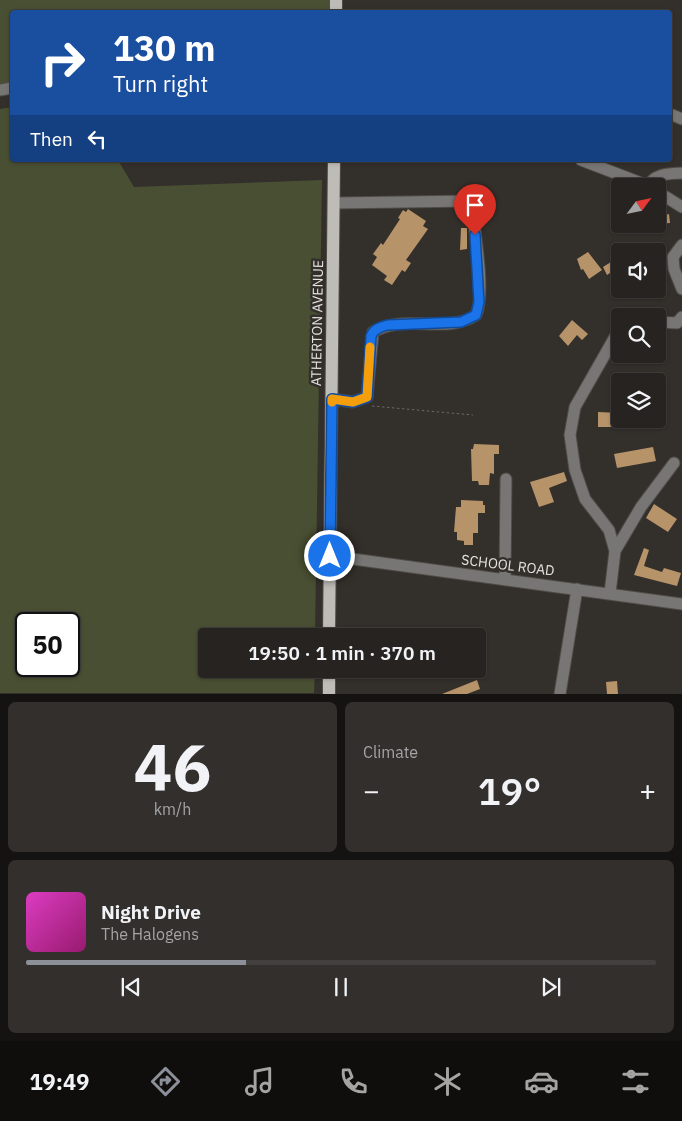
<!DOCTYPE html>
<html lang="en">
<head>
<meta charset="utf-8">
<style>
	body { margin:0; font-family:"IBM Plex Sans",sans-serif; background:#322f2d; color:#f1f3f6; height:100vh; display:flex; flex-direction:column; font-size:19px; white-space:nowrap }
	* { box-sizing:border-box; margin:0 }
	p { font-size:16px; color:#a4a4a5 }
	.icon { flex:none; width:28px; height:28px; fill:none; stroke:currentColor; stroke-width:2; stroke-linecap:round; stroke-linejoin:round }
	.map { position:relative; height:694px; overflow:hidden }
	.side { display:flex; flex-direction:column; gap:8px; padding:8px; background:#151312; flex:1 }
	.side>* { flex:none }
	.top-card { position:absolute; left:10px; top:10px; width:662px; height:152px; border-radius:5px; box-shadow:0 1px 4px #0004,0 0 0 1px #42403e; background:#1a4fa0; color:#fff; overflow:hidden }
	.needle { width:32px; rotate:57deg }
	.controls { position:absolute; left:611px; top:178px; display:grid; gap:10px }
	.controls a { display:grid; place-items:center; width:55px; height:55px; border-radius:5px; background:#262320; box-shadow:0 1px 4px #0004,0 0 0 1px #42403e; font-size:25px }
	.speed { position:absolute; left:15px; top:612px; display:flex; gap:10px; font-size:25px; font-weight:700; text-align:center }
	.speed>* { display:grid; place-content:center; width:65px; height:65px; border-radius:50%; background:#262320; box-shadow:0 1px 4px #0004,0 0 0 1px #42403e; line-height:1 }
	.speed .limit { border:2px solid #111; border-radius:8px; background:#fff; color:#111 }
	.pin { position:absolute; display:grid; place-items:center; width:42px; height:42px; color:#fff; margin:-51px -21px; border-radius:50% 50% 50% 0; rotate:-45deg; box-shadow:0 0 5px #0007 }
	.pin .icon { rotate:45deg }
	.me { position:absolute; width:55px; margin:-28px; rotate:0deg; stroke-linejoin:round; filter:drop-shadow(0 0 4px #0008) }
	.turn { display:flex; align-items:center; gap:18px; height:105px; padding:0 20px; font-size:22px }
	.turn .icon { width:65px; height:65px; stroke-width:2.5 }
	.turn b { display:block; font-size:35px; line-height:42px }
	.then { display:flex; align-items:center; height:48px; padding:0 20px; background:#0003; gap:10px; font-size:19px }
	.big { font-size:38px; font-weight:600; line-height:1.1 }
	.side .tile { flex:1; display:flex; flex-direction:column; justify-content:center; gap:8px; min-width:0; padding:0 18px; border-radius:8px; background:#322f2d }
	.side .dial { align-items:center; gap:0 }
	.dial b { font-size:65px; line-height:1 }
	.song { display:flex; align-items:center; gap:15px }
	.cover { width:60px; height:60px; border-radius:8px; background:linear-gradient(135deg,hsl(310 70% 55%),hsl(320 70% 35%)) }
	.played { height:5px; border-radius:2px; background:linear-gradient(90deg,#8c9099 35%,#42403e 35%) }
	.keys { display:flex; justify-content:space-around; direction:ltr }
	.heat { display:flex; justify-content:space-between; align-items:center; font-size:28px; direction:ltr }
	.side .tiles { flex:1; display:grid; gap:8px; grid-template-columns:1fr 1fr }
	.tile:last-child { grid-column:span 2 }
	.trip { position:absolute; left:198px; top:628px; width:288px; height:50px; border-radius:5px; background:#262320; box-shadow:0 1px 4px #0004,0 0 0 1px #42403e; font-weight:600; line-height:50px; text-align:center }
	.dock { display:flex; height:80px; justify-content:space-around; align-items:center; background:#0f0e0d; color:#a4a4a5 }
	.dock .icon { width:35px; height:35px }
	.dock .on { color:#8c9099 }
	.dock b { font-size:22px; color:#f1f3f6 }
	.map>svg:first-child { display:block }
	.green { fill:#494f32; fill-rule:evenodd }
	.building { fill:#b79369 }
	.lines { fill:none; stroke-linecap:round; stroke-linejoin:round }
	.minor-casing { stroke:#4f4c48; stroke-width:13 }
	.major-casing { stroke:#4f4c48; stroke-width:14 }
	.path { stroke:#6b6764; stroke-width:1; stroke-dasharray:2.5 2.5; stroke-linecap:butt }
	.minor { stroke:#777674; stroke-width:11 }
	.major { stroke:#bebcb7; stroke-width:12 }
	.route-casing { stroke:#114b97; stroke-width:12 }
	.route { stroke:#1a73e8; stroke-width:9 }
	.slow { stroke:#f59e0b; stroke-width:9 }
	.labels { text-anchor:middle; stroke-width:5; stroke-linejoin:round; paint-order:stroke }
	.street-label { font-size:14px; fill:#e5e2e0; stroke:#332f2b }
</style>
</head>
<body>
<div class="map">
<svg width="682" height="694" viewBox="0 0 682 694">
	<rect width="100%" height="100%" fill="#332f2b"/>
	<!-- green -->
	<path class="green" d="M0,0H336V12H12V88L0,90Z
		M12,107V160H118L134,187L322,180L315,636H206V669H315L314,693H0V109ZM26,624H69V666H26Z"/>
	<!-- building -->
	<path class="building" d="M408,209L426,221L423,226L428,229L406,260L411,263L405,272L402,270L392,285L384,280L387,276L372,265L377,257L373,254L381,243L383,245L400,219L398,218L403,210L406,212Z
		M658,211H664L665,215L669,214L670,223L658,224Z
		M461,228H467V249L460,250Z
		M588,252L602,270L589,279L583,269L581,270L577,259Z
		M611,262L616,269L607,275L603,267Z
		M572,320L588,334L582,340L577,335L568,346L559,336Z
		M598,412L620,413V424L612,425L611,427H598Z
		M474,444L499,445V454H494V474L490,473L489,485H479L478,481H472L471,449H473Z
		M653,447L656,461L617,468L614,454Z
		M564,472L567,481L549,488L554,502L539,507L530,482Z
		M461,500L483,501V505H485V513H478V533H473V545H464V541L457,540V532H454L456,507H461Z
		M654,504L677,519L668,532L646,518Z
		M644,548L649,550L644,566L662,572L664,568L681,573L677,586L634,575Z
		M477,680L480,689L467,694H442Z
		M617,681L618,694H607L606,682Z"/>
	<g class="lines">
		<!-- minor casing -->
		<g class="minor-casing">
			<path id="minor" d="M0,90L12,88
				M670,114L682,119
				M581,160L649,186
				M648,186C655,173 669,174 682,173
				M658,192L682,207
				M682,245L673,257L674,269L682,289
				M658,322L677,323L682,317
				M332,399L353,402L367,397L373,332C403,313 447,335 476,315C486,292 474,228 471,201L334,203
				M615,551L641,507L674,463
				M331,556L682,604
				M505,580L506,479
				M610,593L615,551L609,530L585,499L575,470L570,435L575,407L620,328
				M560,694L577,589"/>
		</g>
		<!-- major casing -->
		<g class="major-casing">
			<path id="major" d="M336,12V0
				M329,636L334,160
				M329,694V669"/>
		</g>
		<!-- path -->
		<path class="path" d="M372,406L473,415"/>
		<!-- minor -->
		<use href="#minor" class="minor"/>
		<!-- major -->
		<use href="#major" class="major"/>
	</g>
	<g class="lines">
		<!-- route casing -->
		<g class="route-casing">
			<path id="route" d="M330,556L332,399L353,402L367,397L371,336C374,329 380,327 388,325L461,322L476,315L479,302L475,235"/>
		</g>
		<!-- route -->
		<use href="#route" class="route"/>
		<!-- slow -->
		<path class="slow" d="M332,402V399L353,402L367,397L370,347"/>
	</g>
	<g class="labels">
		<!-- street labels -->
		<g class="street-label">
			<text transform="translate(317 323) rotate(-89)" y="5">ATHERTON AVENUE</text>
			<text transform="translate(508 565) rotate(7)" y="5">SCHOOL ROAD</text>
		</g>
	</g>
</svg>
<div class="controls">
<a><svg class="needle" viewBox="-14 -14 28 28"><path d="M0-13l5 13h-10z" fill="#e53935"/><path d="M0 13l5-13h-10z" fill="#a4a4a5"/></svg></a>
<a><svg class="icon" aria-label="sound" viewBox="0 0 24 24"><path d="M4 9h4l5-4v14l-5-4H4zM17 9q2 3 0 6"/></svg></a>
<a><svg class="icon" aria-label="search" viewBox="0 0 24 24"><circle cx="10" cy="10" r="6"/><path d="M15 15l6 6"/></svg></a>
<a><svg class="icon" aria-label="layers" viewBox="0 0 24 24"><path d="M12 4l9 5-9 5-9-5zM3 14l9 5 9-5"/></svg></a>
</div>
<div class="speed"><div class="limit">50</div></div>
<div class="pin" style="left:475px;top:235px;background:#d93025"><svg class="icon" aria-label="arrive" viewBox="0 0 24 24"><path d="M6 21V4h12l-3 4 3 4H6"/></svg></div>
<svg class="me" style="left:330px;top:556px" viewBox="-20 -20 40 40"><circle r="17" fill="#1a73e8" stroke="#fff" stroke-width="3"/><path d="M0-11L8 9 0 5-8 9z" fill="#fff"/></svg>
<div class="trip">19:50 · 1 min · 370 m</div>
<div class="top-card">
<div class="turn"><svg class="icon" aria-label="right" viewBox="0 0 24 24"><path d="M7 20v-9h11M14 6l5 5-5 5"/></svg><div><b>130 m</b>Turn right</div></div>
<div class="then">Then<svg class="icon" aria-label="left" viewBox="0 0 24 24"><path d="M17 20v-9H6M10 6l-5 5 5 5"/></svg></div>
</div>
</div>
<section class="side">
<div class="tiles">
<div class="tile dial"><b>46</b><p>km/h</p></div>
<div class="tile"><p>Climate</p>
<div class="heat"><a>−</a><b class="big">19°</b><a>+</a></div>
</div>
<div class="tile">
<div class="song"><i class="cover"></i><div><b>Night Drive</b><p>The Halogens</p></div></div>
<div class="played"></div>
<div class="keys"><svg class="icon" aria-label="previous" viewBox="0 0 24 24"><path d="M18 5L8 12l10 7zM5 5v14"/></svg><svg class="icon" aria-label="pause" viewBox="0 0 24 24"><path d="M8 5v14M16 5v14"/></svg><svg class="icon" aria-label="next" viewBox="0 0 24 24"><path d="M6 5l10 7-10 7zM19 5v14"/></svg></div>
</div>
</div>
</section>
<nav class="dock">
<b>19:49</b>
<svg class="icon on" aria-label="directions" viewBox="0 0 24 24"><path d="M12 3l9 9-9 9-9-9zM9 14v-3h6M13 9l2 2-2 2"/></svg>
<svg class="icon" aria-label="music" viewBox="0 0 24 24"><path d="M9 18V5l10-2v13"/><circle cx="6" cy="18" r="3"/><circle cx="16" cy="16" r="3"/></svg>
<svg class="icon" aria-label="phone" viewBox="0 0 24 24"><path d="M5 4h4l2 5-3 2q2 4 5 5l2-3 5 2v4C11 20 4 13 5 4z"/></svg>
<svg class="icon" aria-label="climate" viewBox="0 0 24 24"><path d="M12 3v18M4 7l16 10M4 17L20 7"/></svg>
<svg class="icon" aria-label="car" viewBox="0 0 24 24"><path d="M5 17H2v-5l4-1 3-4h7l3 4 3 1v5h-3M9 17h6M6 11h13"/><circle cx="7" cy="17" r="2"/><circle cx="17" cy="17" r="2"/></svg>
<svg class="icon" aria-label="filters" viewBox="0 0 24 24"><path d="M4 7h16M4 17h16"/><circle cx="9" cy="7" r="2"/><circle cx="15" cy="17" r="2"/></svg>
</nav>
</body>
</html>
